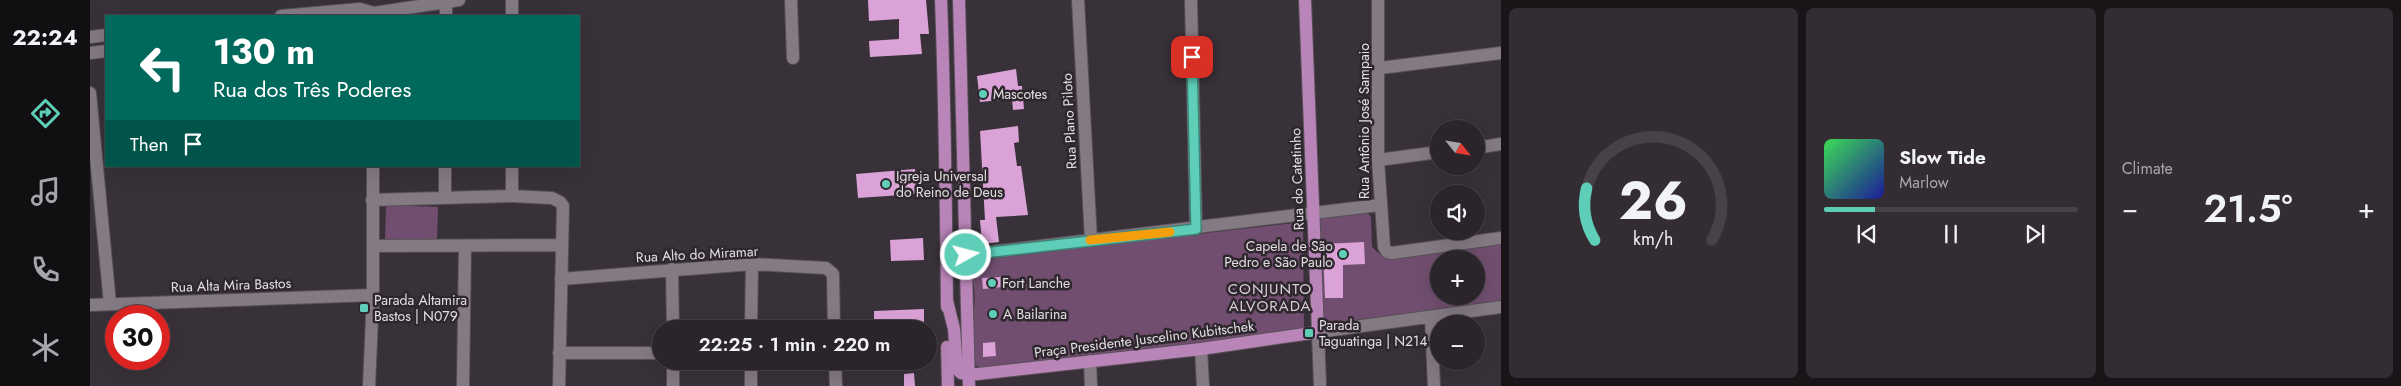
<!DOCTYPE html>
<html lang="en">
<head>
<meta charset="utf-8">
<style>
	body { margin:0; font-family:Jost,sans-serif; background:#332d33; color:#f1f3f6; height:100vh; display:flex; flex-direction:column; font-size:19px; white-space:nowrap }
	* { box-sizing:border-box; margin:0 }
	p { font-size:16px; color:#a6a5a9 }
	.icon { flex:none; width:28px; height:28px; fill:none; stroke:currentColor; stroke-width:2; stroke-linecap:round; stroke-linejoin:round }
	.map { position:relative; flex:1; overflow:hidden }
	.drawer { display:flex; flex-direction:column; gap:8px; padding:8px; background:#181418; width:900px }
	.drawer>* { flex:none }
	.top-card { position:absolute; left:15px; top:15px; width:475px; height:152px; border-radius:0px; box-shadow:0 5px 20px #0002,0 0 0 1px #474247; background:#00695c; color:#fff; overflow:hidden }
	.needle { width:32px; rotate:120deg }
	.tools { position:absolute; left:1340px; top:120px; display:grid; gap:10px }
	.tools a { display:grid; place-items:center; width:55px; height:55px; border-radius:50%; background:#2b252b; box-shadow:0 5px 20px #0002,0 0 0 1px #474247; font-size:25px }
	.speed { position:absolute; left:15px; top:305px; display:flex; gap:10px; font-size:25px; font-weight:700; text-align:center }
	.speed>* { display:grid; place-content:center; width:65px; height:65px; border-radius:50%; background:#2b252b; box-shadow:0 5px 20px #0002,0 0 0 1px #474247; line-height:1 }
	.speed .limit { border:8px solid #d22; background:#fff; color:#111 }
	.pin { position:absolute; display:grid; place-items:center; width:42px; height:42px; color:#fff; margin:-21px; border-radius:10px; box-shadow:0 2px 8px #0006 }
	.me { position:absolute; width:55px; margin:-28px; rotate:83deg; stroke-linejoin:round; filter:drop-shadow(0 0 4px #0008) }
	.turn { display:flex; align-items:center; gap:18px; height:105px; padding:0 25px; font-size:22px }
	.turn .icon { width:65px; height:65px; stroke-width:2.5 }
	.turn b { display:block; font-size:35px; line-height:42px }
	.then { display:flex; align-items:center; height:48px; padding:0 25px; background:#0003; gap:10px; font-size:19px }
	.big { font-size:38px; font-weight:600; line-height:1.1 }
	.drawer .tile { flex:1; display:flex; flex-direction:column; justify-content:center; gap:8px; min-width:0; padding:0 18px; border-radius:8px; background:#332d33 }
	.drawer .dial { align-items:center; gap:0 }
	.dial svg { height:130px; overflow:visible; fill:none; stroke:#474247; stroke-width:7; stroke-linecap:round; text-anchor:middle }
	.dial text { fill:#f1f3f6; stroke:none }
	.song { display:flex; align-items:center; gap:15px }
	.cover { width:60px; height:60px; border-radius:8px; background:linear-gradient(135deg,hsl(130 70% 55%),hsl(240 70% 35%)) }
	.played { height:5px; border-radius:2px; background:linear-gradient(90deg,#5eceb8 20%,#474247 20%) }
	.keys { display:flex; justify-content:space-around; direction:ltr }
	.heat { display:flex; justify-content:space-between; align-items:center; font-size:28px; direction:ltr }
	.drawer .tiles { flex:1; display:grid; gap:8px; grid-template-columns:repeat(3,1fr) }
	.trip { position:absolute; left:562px; top:320px; width:285px; height:50px; border-radius:25px; background:#2b252b; box-shadow:0 5px 20px #0002,0 0 0 1px #474247; font-weight:600; line-height:50px; text-align:center }
	main { display:flex; flex:1; min-height:0 }
	.dock { display:flex; flex-direction:column; width:90px; justify-content:space-around; align-items:center; background:#110f11; color:#a6a5a9 }
	.dock .icon { width:35px; height:35px }
	.dock .on { color:#5eceb8 }
	.dock b { font-size:22px; color:#f1f3f6 }
	.map>svg:first-child { display:block }
	.green { fill:#714e6f; fill-rule:evenodd }
	.building { fill:#dba2d7 }
	.lines { fill:none; stroke-linecap:round; stroke-linejoin:round }
	.minor-casing { stroke:#575057; stroke-width:14 }
	.major-casing { stroke:#575057; stroke-width:14 }
	.minor { stroke:#847a83; stroke-width:12 }
	.major { stroke:#b984b7; stroke-width:12 }
	.route-casing { stroke:#3d8678; stroke-width:12 }
	.route { stroke:#5eceb8; stroke-width:9 }
	.slow { stroke:#f59e0b; stroke-width:9 }
	.poi-dot { fill:#5eceb8; stroke:#2f272e; stroke-width:2 }
	.labels { text-anchor:middle; stroke-width:5; stroke-linejoin:round; paint-order:stroke }
	.poi-label { font-size:14px; fill:#e3dee3; stroke:#2f272e; text-anchor:start }
	.street-label { font-size:14px; fill:#e3dee3; stroke:#2f272e }
	.neighbourhood-label { font-size:15px; letter-spacing:1px; fill:#d9ced8; stroke:#2f272e }
</style>
</head>
<body>
<main>
<nav class="dock">
<b>22:24</b>
<svg class="icon on" aria-label="directions" viewBox="0 0 24 24"><path d="M12 3l9 9-9 9-9-9zM9 14v-3h6M13 9l2 2-2 2"/></svg>
<svg class="icon" aria-label="music" viewBox="0 0 24 24"><path d="M9 18V5l10-2v13"/><circle cx="6" cy="18" r="3"/><circle cx="16" cy="16" r="3"/></svg>
<svg class="icon" aria-label="phone" viewBox="0 0 24 24"><path d="M5 4h4l2 5-3 2q2 4 5 5l2-3 5 2v4C11 20 4 13 5 4z"/></svg>
<svg class="icon" aria-label="climate" viewBox="0 0 24 24"><path d="M12 3v18M4 7l16 10M4 17L20 7"/></svg>
</nav>
<div class="map">
<svg width="1411" height="386" viewBox="0 0 1411 386">
	<rect width="100%" height="100%" fill="#393139"/>
	<!-- green -->
	<path class="green" d="M296,205L348,207L347,241L295,240Z
		M1276,211L1281,217L1282,247L1294,258L1411,242V302L1233,324L1227,219ZM1349,259H1386V296H1349Z
		M1213,222L1214,330L894,368C890,367 886,367 884,363C873,347 893,296 880,275L892,259Z"/>
	<!-- building -->
	<path class="building" d="M778,0H836L839,34H830L832,54L780,57L779,41L809,39V19L779,21Z
		M926,69L928,86H932L934,109L923,110L922,99L890,102L887,76Z
		M928,126L929,142L924,143L927,166H931L938,215L906,217L909,242L892,244L890,220H895L890,131Z
		M825,169L826,194L768,198L766,174Z
		M833,238L834,260L801,261L800,240Z
		M1274,242L1275,264L1253,265V298H1235L1233,244Z
		M911,277L912,287L893,289L892,278Z
		M834,309V329H784V311Z
		M905,342L906,356L893,357V343Z
		M824,373L825,386H814V374Z"/>
	<g class="lines">
		<!-- minor casing -->
		<g class="minor-casing">
			<path id="minor" d="M701,0L703,58
				M988,0L1001,240
				M1101,0L1106,229
				M1288,0V160L1294,247L1297,252L1302,253L1411,238
				M191,16L270,9L284,13
				M276,16L284,13L369,0
				M356,16V2
				M422,16V0
				M0,37L16,35
				M0,53L16,51
				M1290,68L1411,53
				M0,93L20,304
				M1386,148L1411,144
				M1288,160L1349,152
				M422,196V166
				M355,198V166
				M282,200L422,196L462,198L470,202L473,206L469,386
				M283,246L471,245
				M876,255L1290,205
				M582,269L583,329
				M471,279L662,264L736,268L743,274L744,329
				M0,305L283,295
				M1341,317L1344,386
				M661,329L662,264
				M1111,349L1113,386
				M469,353H571
				M583,361V386
				M745,361L746,386
				M1000,361L1001,386
				M279,386L283,295V166
				M373,386L375,246
				M661,386V361
				M1230,386L1228,332L1411,307"/>
		</g>
		<!-- major casing -->
		<g class="major-casing">
			<path id="major" d="M851,0C855,103 856,205 857,307
				M869,0L879,386
				M857,301L864,329L867,369L871,373L879,375L1111,349L1228,332L1215,0
				M857,347L858,386"/>
		</g>
		<!-- minor -->
		<use href="#minor" class="minor"/>
		<!-- major -->
		<use href="#major" class="major"/>
	</g>
	<g class="lines">
		<!-- route casing -->
		<g class="route-casing">
			<path id="route" d="M876,255L1106,229L1102,57"/>
		</g>
		<!-- route -->
		<use href="#route" class="route"/>
		<!-- slow -->
		<path class="slow" d="M1000,240L1080,232"/>
	</g>
	<!-- markers -->
	<g class="poi-dot">
		<circle cx="893" cy="94" r="5"/>
		<circle cx="796" cy="184" r="5"/>
		<circle cx="1253" cy="254" r="5"/>
		<circle cx="902" cy="283" r="5"/>
		<rect x="269" y="303" width="10" height="10" rx="2.5"/>
		<circle cx="903" cy="314" r="5"/>
		<rect x="1214" y="328" width="10" height="10" rx="2.5"/>
	</g>
	<g class="labels">
		<!-- poi labels -->
		<g class="poi-label">
			<text x="903" y="99">Mascotes</text>
			<text x="806" y="181">Igreja Universal<tspan x="806" dy="16">do Reino de Deus</tspan></text>
			<text x="1243" y="251" text-anchor="end">Capela de São<tspan x="1243" dy="16">Pedro e São Paulo</tspan></text>
			<text x="912" y="288">Fort Lanche</text>
			<text x="284" y="305">Parada Altamira<tspan x="284" dy="16">Bastos | N079</tspan></text>
			<text x="913" y="319">A Bailarina</text>
			<text x="1229" y="330">Parada<tspan x="1229" dy="16">Taguatinga | N214</tspan></text>
		</g>
		<!-- street labels -->
		<g class="street-label">
			<text transform="translate(979 121) rotate(-93)" y="5">Rua Plano Piloto</text>
			<text transform="translate(1274 121) rotate(-90)" y="5">Rua Antônio José Sampaio</text>
			<text transform="translate(1207 179) rotate(-92)" y="5">Rua do Catetinho</text>
			<text transform="translate(607 254) rotate(-3)" y="5">Rua Alto do Miramar</text>
			<text transform="translate(141 285) rotate(-2)" y="5">Rua Alta Mira Bastos</text>
			<text transform="translate(1054 339) rotate(-7)" y="5">Praça Presidente Juscelino Kubitschek</text>
		</g>
		<!-- neighbourhood labels -->
		<g class="neighbourhood-label">
			<text x="1180" y="294">CONJUNTO<tspan x="1180" dy="17">ALVORADA</tspan></text>
		</g>
	</g>
</svg>
<div class="tools">
<a><svg class="needle" viewBox="-14 -14 28 28"><path d="M0-13l5 13h-10z" fill="#e53935"/><path d="M0 13l5-13h-10z" fill="#a6a5a9"/></svg></a>
<a><svg class="icon" aria-label="sound" viewBox="0 0 24 24"><path d="M4 9h4l5-4v14l-5-4H4zM17 9q2 3 0 6"/></svg></a>
<a>+</a>
<a>−</a>
</div>
<div class="speed"><div class="limit">30</div></div>
<div class="pin" style="left:1102px;top:57px;background:#d93025"><svg class="icon" aria-label="arrive" viewBox="0 0 24 24"><path d="M6 21V4h12l-3 4 3 4H6"/></svg></div>
<svg class="me" style="left:876px;top:255px" viewBox="-20 -20 40 40"><circle r="17" fill="#5eceb8" stroke="#fff" stroke-width="3"/><path d="M0-11L8 9 0 5-8 9z" fill="#fff"/></svg>
<div class="trip">22:25 · 1 min · 220 m</div>
<div class="top-card">
<div class="turn"><svg class="icon" aria-label="left" viewBox="0 0 24 24"><path d="M17 20v-9H6M10 6l-5 5 5 5"/></svg><div><b>130 m</b>Rua dos Três Poderes</div></div>
<div class="then">Then<svg class="icon" aria-label="arrive" viewBox="0 0 24 24"><path d="M6 21V4h12l-3 4 3 4H6"/></svg></div>
</div>
</div>
<section class="drawer">
<div class="tiles">
<div class="tile dial"><svg viewBox="0 0 100 80">
<path d="M14 69A42 42 0 1 1 86 69"/>
<path d="M14 69A42 42 0 0 1 9 37" stroke="#5eceb8"/>
<text x="50" y="56" font-size="32" font-weight="700">26</text>
<text x="50" y="72" font-size="11">km/h</text>
</svg></div>
<div class="tile">
<div class="song"><i class="cover"></i><div><b>Slow Tide</b><p>Marlow</p></div></div>
<div class="played"></div>
<div class="keys"><svg class="icon" aria-label="previous" viewBox="0 0 24 24"><path d="M18 5L8 12l10 7zM5 5v14"/></svg><svg class="icon" aria-label="pause" viewBox="0 0 24 24"><path d="M8 5v14M16 5v14"/></svg><svg class="icon" aria-label="next" viewBox="0 0 24 24"><path d="M6 5l10 7-10 7zM19 5v14"/></svg></div>
</div>
<div class="tile"><p>Climate</p>
<div class="heat"><a>−</a><b class="big">21.5°</b><a>+</a></div>
</div>
</div>
</section>
</main>
</body>
</html>
